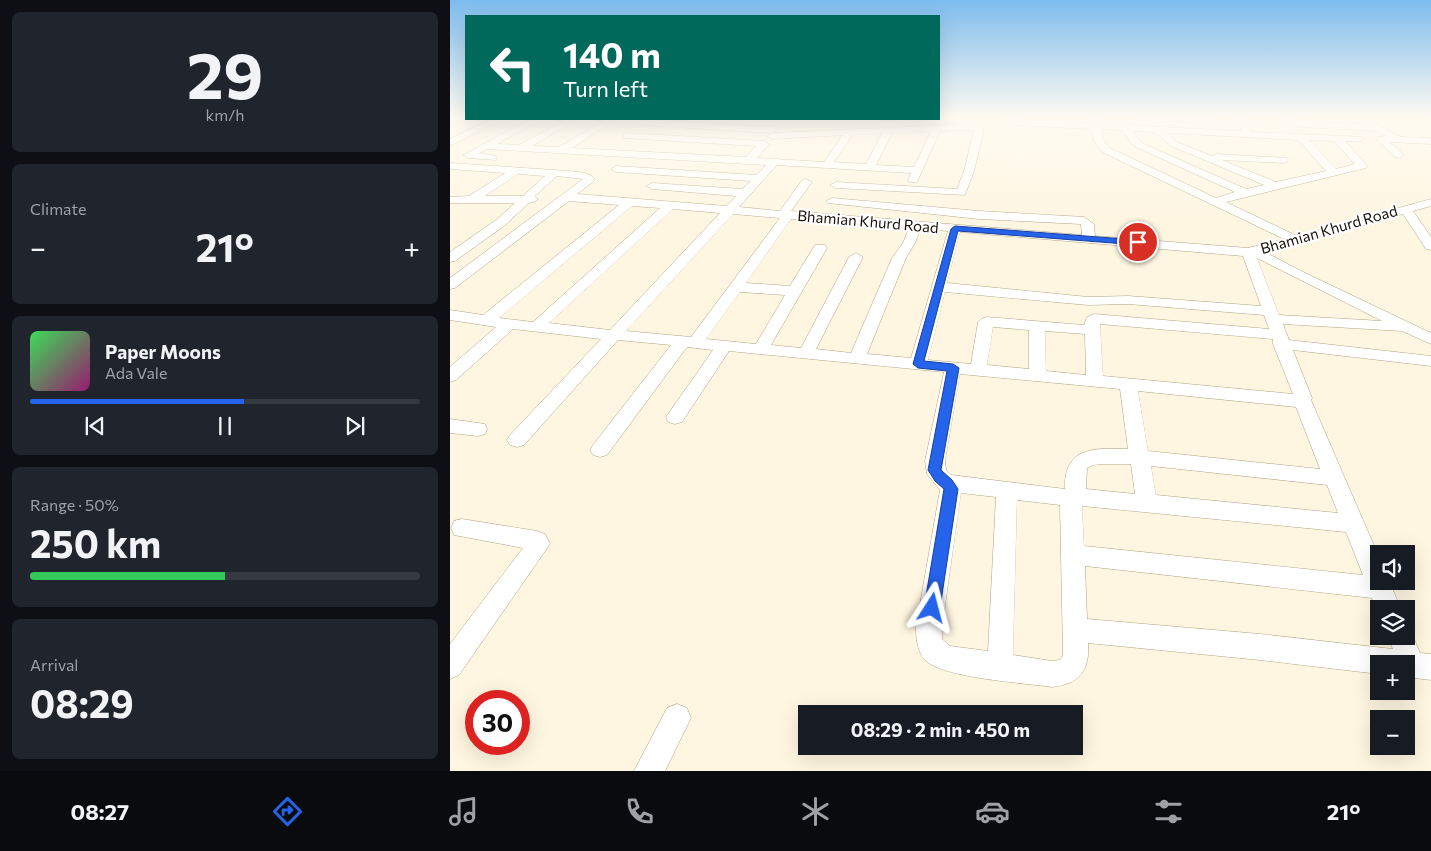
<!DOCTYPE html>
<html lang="en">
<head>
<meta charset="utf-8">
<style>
	body { margin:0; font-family:Commissioner,sans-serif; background:#20242c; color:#f1f3f6; height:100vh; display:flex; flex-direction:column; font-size:19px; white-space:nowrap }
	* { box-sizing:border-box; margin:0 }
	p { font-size:16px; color:#9ea1a6 }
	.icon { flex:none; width:28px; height:28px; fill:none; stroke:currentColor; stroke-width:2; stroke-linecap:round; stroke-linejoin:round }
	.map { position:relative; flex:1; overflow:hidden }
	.details { display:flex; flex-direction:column; gap:12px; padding:12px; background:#0d0f14; width:450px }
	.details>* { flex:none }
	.hud { position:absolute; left:15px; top:15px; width:475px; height:105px; border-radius:0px; box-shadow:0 5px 20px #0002; background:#00695c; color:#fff; overflow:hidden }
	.fabs { position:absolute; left:920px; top:545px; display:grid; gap:10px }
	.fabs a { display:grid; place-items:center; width:45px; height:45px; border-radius:0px; background:#171b24; box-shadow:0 5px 20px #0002; font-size:25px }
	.speed { position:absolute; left:15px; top:690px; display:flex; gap:10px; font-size:25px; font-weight:700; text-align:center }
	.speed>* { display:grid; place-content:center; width:65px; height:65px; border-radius:50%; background:#171b24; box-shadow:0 5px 20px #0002; line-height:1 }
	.speed .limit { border:8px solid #d22; background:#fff; color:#111 }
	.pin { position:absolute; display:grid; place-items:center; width:42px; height:42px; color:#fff; margin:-21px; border:2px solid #fff; border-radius:50%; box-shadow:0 1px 5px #0007 }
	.me { position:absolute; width:55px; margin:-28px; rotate:9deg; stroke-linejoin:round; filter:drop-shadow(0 0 4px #0008) }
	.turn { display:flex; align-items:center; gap:18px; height:105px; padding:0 15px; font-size:22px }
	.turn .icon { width:65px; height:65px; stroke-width:2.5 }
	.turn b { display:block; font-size:35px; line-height:42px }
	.big { font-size:38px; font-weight:700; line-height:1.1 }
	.details .widget { flex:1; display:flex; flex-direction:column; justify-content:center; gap:8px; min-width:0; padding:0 18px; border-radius:8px; background:#20242c }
	.details .dial { align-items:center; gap:0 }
	.dial b { font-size:65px; line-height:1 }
	.song { display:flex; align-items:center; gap:15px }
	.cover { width:60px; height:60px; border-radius:8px; background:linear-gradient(135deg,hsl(130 70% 55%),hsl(320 70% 35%)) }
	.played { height:5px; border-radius:2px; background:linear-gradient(90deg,#2563eb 55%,#363941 55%) }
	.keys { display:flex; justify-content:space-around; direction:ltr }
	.heat { display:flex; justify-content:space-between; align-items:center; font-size:28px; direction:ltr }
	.charge { height:8px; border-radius:4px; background:linear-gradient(90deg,#34c759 50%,#363941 0) }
	.trip { position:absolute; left:348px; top:705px; width:285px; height:50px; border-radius:0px; background:#171b24; box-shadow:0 5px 20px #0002; font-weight:700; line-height:50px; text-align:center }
	.dock { display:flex; height:80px; justify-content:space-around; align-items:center; background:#090b0e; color:#9ea1a6 }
	.dock .icon { width:35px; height:35px }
	.dock .on { color:#2563eb }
	.dock b { font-size:22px; color:#f1f3f6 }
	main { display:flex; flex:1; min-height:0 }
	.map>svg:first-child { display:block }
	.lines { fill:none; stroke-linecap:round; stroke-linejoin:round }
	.minor-casing { stroke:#b1a383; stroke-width:1 }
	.minor { fill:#fff; fill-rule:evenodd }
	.route { fill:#2563eb; stroke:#184099 }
	.labels { text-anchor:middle; stroke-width:4.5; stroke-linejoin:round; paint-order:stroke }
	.far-street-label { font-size:15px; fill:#161005; stroke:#fff }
</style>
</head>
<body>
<main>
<section class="details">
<div class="widget dial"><b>29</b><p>km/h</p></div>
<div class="widget"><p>Climate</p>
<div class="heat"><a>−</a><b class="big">21°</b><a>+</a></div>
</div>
<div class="widget">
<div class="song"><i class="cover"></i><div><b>Paper Moons</b><p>Ada Vale</p></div></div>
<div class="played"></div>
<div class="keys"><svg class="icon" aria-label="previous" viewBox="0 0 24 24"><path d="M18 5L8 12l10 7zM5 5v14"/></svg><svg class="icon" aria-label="pause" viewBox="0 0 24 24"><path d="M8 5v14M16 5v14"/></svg><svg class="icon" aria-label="next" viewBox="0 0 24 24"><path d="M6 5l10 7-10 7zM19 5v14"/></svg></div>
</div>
<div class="widget"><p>Range · 50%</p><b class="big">250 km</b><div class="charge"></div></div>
<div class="widget"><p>Arrival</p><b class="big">08:29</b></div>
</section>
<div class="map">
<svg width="981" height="771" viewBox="0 0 981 771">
	<rect width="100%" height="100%" fill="#fff6e1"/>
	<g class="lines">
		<!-- minor casing -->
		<g class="minor-casing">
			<path id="minor" d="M5,117H16L0,126V119Z
				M639,117H648L649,124L792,131L785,117H794L801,132L912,137V141H895L916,164L917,166L916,168L776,202L847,236L981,199V206L963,211L981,237V250L976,249L953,214L815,252L851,271L981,333V344L952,331L833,324L839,340L981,356V366L843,350L862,398L861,400L929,557V581H939L951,609H929V614L922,598L635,566L637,619L810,634L943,649L937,636H956V626L959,627L970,653L981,654V680L956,677V664H929V674L810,660L638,643C640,671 629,684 602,687C575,683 492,678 475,660C467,651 466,638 466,627L490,490L477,474L475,461L494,372L279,351L232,422L225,424L218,422L216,417L263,350L237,347L157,455L150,457L143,455L140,450L143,445L221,345L168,340L74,445L67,447L60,445L57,440L60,435L151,339L63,329L6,380L0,382V367L46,327L0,320V310L33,315L169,205L119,201L5,288L0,289V278L133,179L107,176L85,196L88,199L86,201L79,203L54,226L5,261L0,262V252L46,220L65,203H0V197L19,196L55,173L0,169V163L119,171C129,172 139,172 145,179L144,181L127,194L276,206L286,196L202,189L196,186L202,183L292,189L301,181L166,172L161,169L166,166L306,175L316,165L37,149L29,153L46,156L47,158L46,160L18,158L13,155L81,119H92L47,144L69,145L117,119H127L82,146L109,147L156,119H166L122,148L296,157L306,146L174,138V134L177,133L314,141L319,144L307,158L374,162L393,135L322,139L317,136L322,133L522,124L534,129L524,171L515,195L386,188L380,185L386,182L507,189L514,171L524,130H522L490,131L467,182H459L458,180L461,173L327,165L289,207L330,211L352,180L356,179L362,182L341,211L632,235L631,224L529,219L378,203L376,201L382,198L529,211L634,217L644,224L645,236L798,248L834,239L652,152L644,141L641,129L565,125L560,122L565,119L640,123ZM651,129L673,130L680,142L688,148L785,192L766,198L660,148L654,141ZM481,131L464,167L426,165L442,133ZM682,131L705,132L721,146L814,185L796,189L694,144L687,138ZM432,133L416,164L384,162L402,135ZM717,133L848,140L876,171L826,182L772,160L833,163L837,162L838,160L837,158L766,154L762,156L727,142ZM859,140L884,141L905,164L886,169ZM68,174L95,176L73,196H35ZM182,206L210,208L83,322L49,318ZM223,209L270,213L160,330L99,323ZM283,214L330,218L241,337L176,331ZM341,219L459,228L453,243L442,258L401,353L366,349L413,257L406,253L399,257L351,348L321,345L377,248L375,245H365L340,286L296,283ZM471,229L498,231L461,358L417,354L456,258L465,243ZM510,232L793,256L811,306L678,296L638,297L497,283ZM807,258L932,321L829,315ZM290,292L335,295L306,344L256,339ZM495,292L638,305L678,304L814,315L819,329L644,314L637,317L634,325L536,317L531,319L528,322L521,364L478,360ZM650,324L823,339V344L843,394L653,376ZM543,327L579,330V369L537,365ZM595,331L635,334L636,375L596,371ZM510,374L670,389L678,449C646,448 613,446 615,489L501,475L496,470L495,461ZM688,391L846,407L870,469L698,451ZM654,464H681L685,494L636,489L637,468L643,465ZM701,466L877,485L888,513L706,495ZM511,493L546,497L538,651L500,646L492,639V627ZM567,500L610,505L613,655L610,660L602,661L563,655ZM632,506L896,532L913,575L634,546Z
				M688,117H751L758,120L753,123L692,120Z
				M834,117H843L853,121L929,125L951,137L981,138V144L940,142L954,155L949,158L945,157L928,141V137L936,136L927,131L853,127L840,124Z
				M41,119H52L0,146V139Z
				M196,120L323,127L328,130L323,133L193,125V121Z
				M0,419L35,424L37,429L35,434L28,436L0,433Z
				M12,519L87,531L95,534L100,544L9,675L0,679V644L73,548L4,535L1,528L4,521Z
				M227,704L237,708L241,718L215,771H184L217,708Z"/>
		</g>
		<!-- minor -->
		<use href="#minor" class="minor"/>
	</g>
	<!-- sky -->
	<linearGradient id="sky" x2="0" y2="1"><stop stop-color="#7dbcee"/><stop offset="0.52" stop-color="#fffbf2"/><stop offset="1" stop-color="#fffbf2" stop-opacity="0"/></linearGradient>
	<rect width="981" height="225" fill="url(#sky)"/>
	<!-- route -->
	<path class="route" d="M505,226L688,240L692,242L688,245L508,231L474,361L503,364L509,368L491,470L502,480L508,489L490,608L488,613L482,615L476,613L474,608L494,489L485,481L478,470L497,371L468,368L463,364L501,229Z"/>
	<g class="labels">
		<!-- far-street labels -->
		<g class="far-street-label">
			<text transform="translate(418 222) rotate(5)" y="5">Bhamian Khurd Road</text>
			<text transform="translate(879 230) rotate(-16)" y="5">Bhamian Khurd Road</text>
		</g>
	</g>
</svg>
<div class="fabs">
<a><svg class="icon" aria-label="sound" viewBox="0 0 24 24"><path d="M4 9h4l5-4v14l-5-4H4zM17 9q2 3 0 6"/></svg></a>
<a><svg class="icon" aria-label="layers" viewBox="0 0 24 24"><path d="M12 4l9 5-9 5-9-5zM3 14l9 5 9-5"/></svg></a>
<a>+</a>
<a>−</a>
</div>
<div class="speed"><div class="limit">30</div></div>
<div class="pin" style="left:688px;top:242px;background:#d93025"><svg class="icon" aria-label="arrive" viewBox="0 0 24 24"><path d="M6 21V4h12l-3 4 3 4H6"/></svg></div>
<svg class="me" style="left:482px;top:608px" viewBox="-20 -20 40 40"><path d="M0-17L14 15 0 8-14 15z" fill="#2563eb" stroke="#fff" stroke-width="4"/></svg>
<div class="trip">08:29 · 2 min · 450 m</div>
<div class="hud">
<div class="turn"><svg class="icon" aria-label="left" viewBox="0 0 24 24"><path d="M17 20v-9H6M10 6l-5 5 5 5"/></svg><div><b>140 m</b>Turn left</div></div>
</div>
</div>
</main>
<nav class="dock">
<b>08:27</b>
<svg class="icon on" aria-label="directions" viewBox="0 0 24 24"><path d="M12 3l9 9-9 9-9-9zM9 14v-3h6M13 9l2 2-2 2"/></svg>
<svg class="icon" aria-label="music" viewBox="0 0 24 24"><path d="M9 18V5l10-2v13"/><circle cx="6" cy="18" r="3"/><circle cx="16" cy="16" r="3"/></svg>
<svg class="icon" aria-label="phone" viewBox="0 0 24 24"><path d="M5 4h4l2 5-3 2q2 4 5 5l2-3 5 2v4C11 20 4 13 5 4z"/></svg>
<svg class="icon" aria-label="climate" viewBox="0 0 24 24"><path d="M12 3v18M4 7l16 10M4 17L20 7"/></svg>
<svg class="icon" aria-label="car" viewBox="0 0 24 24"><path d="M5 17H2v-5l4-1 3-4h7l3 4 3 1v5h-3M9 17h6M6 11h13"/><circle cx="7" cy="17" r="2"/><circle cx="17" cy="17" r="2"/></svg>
<svg class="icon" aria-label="filters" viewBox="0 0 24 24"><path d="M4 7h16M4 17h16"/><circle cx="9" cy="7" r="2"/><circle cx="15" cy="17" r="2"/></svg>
<b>21°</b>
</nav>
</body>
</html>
